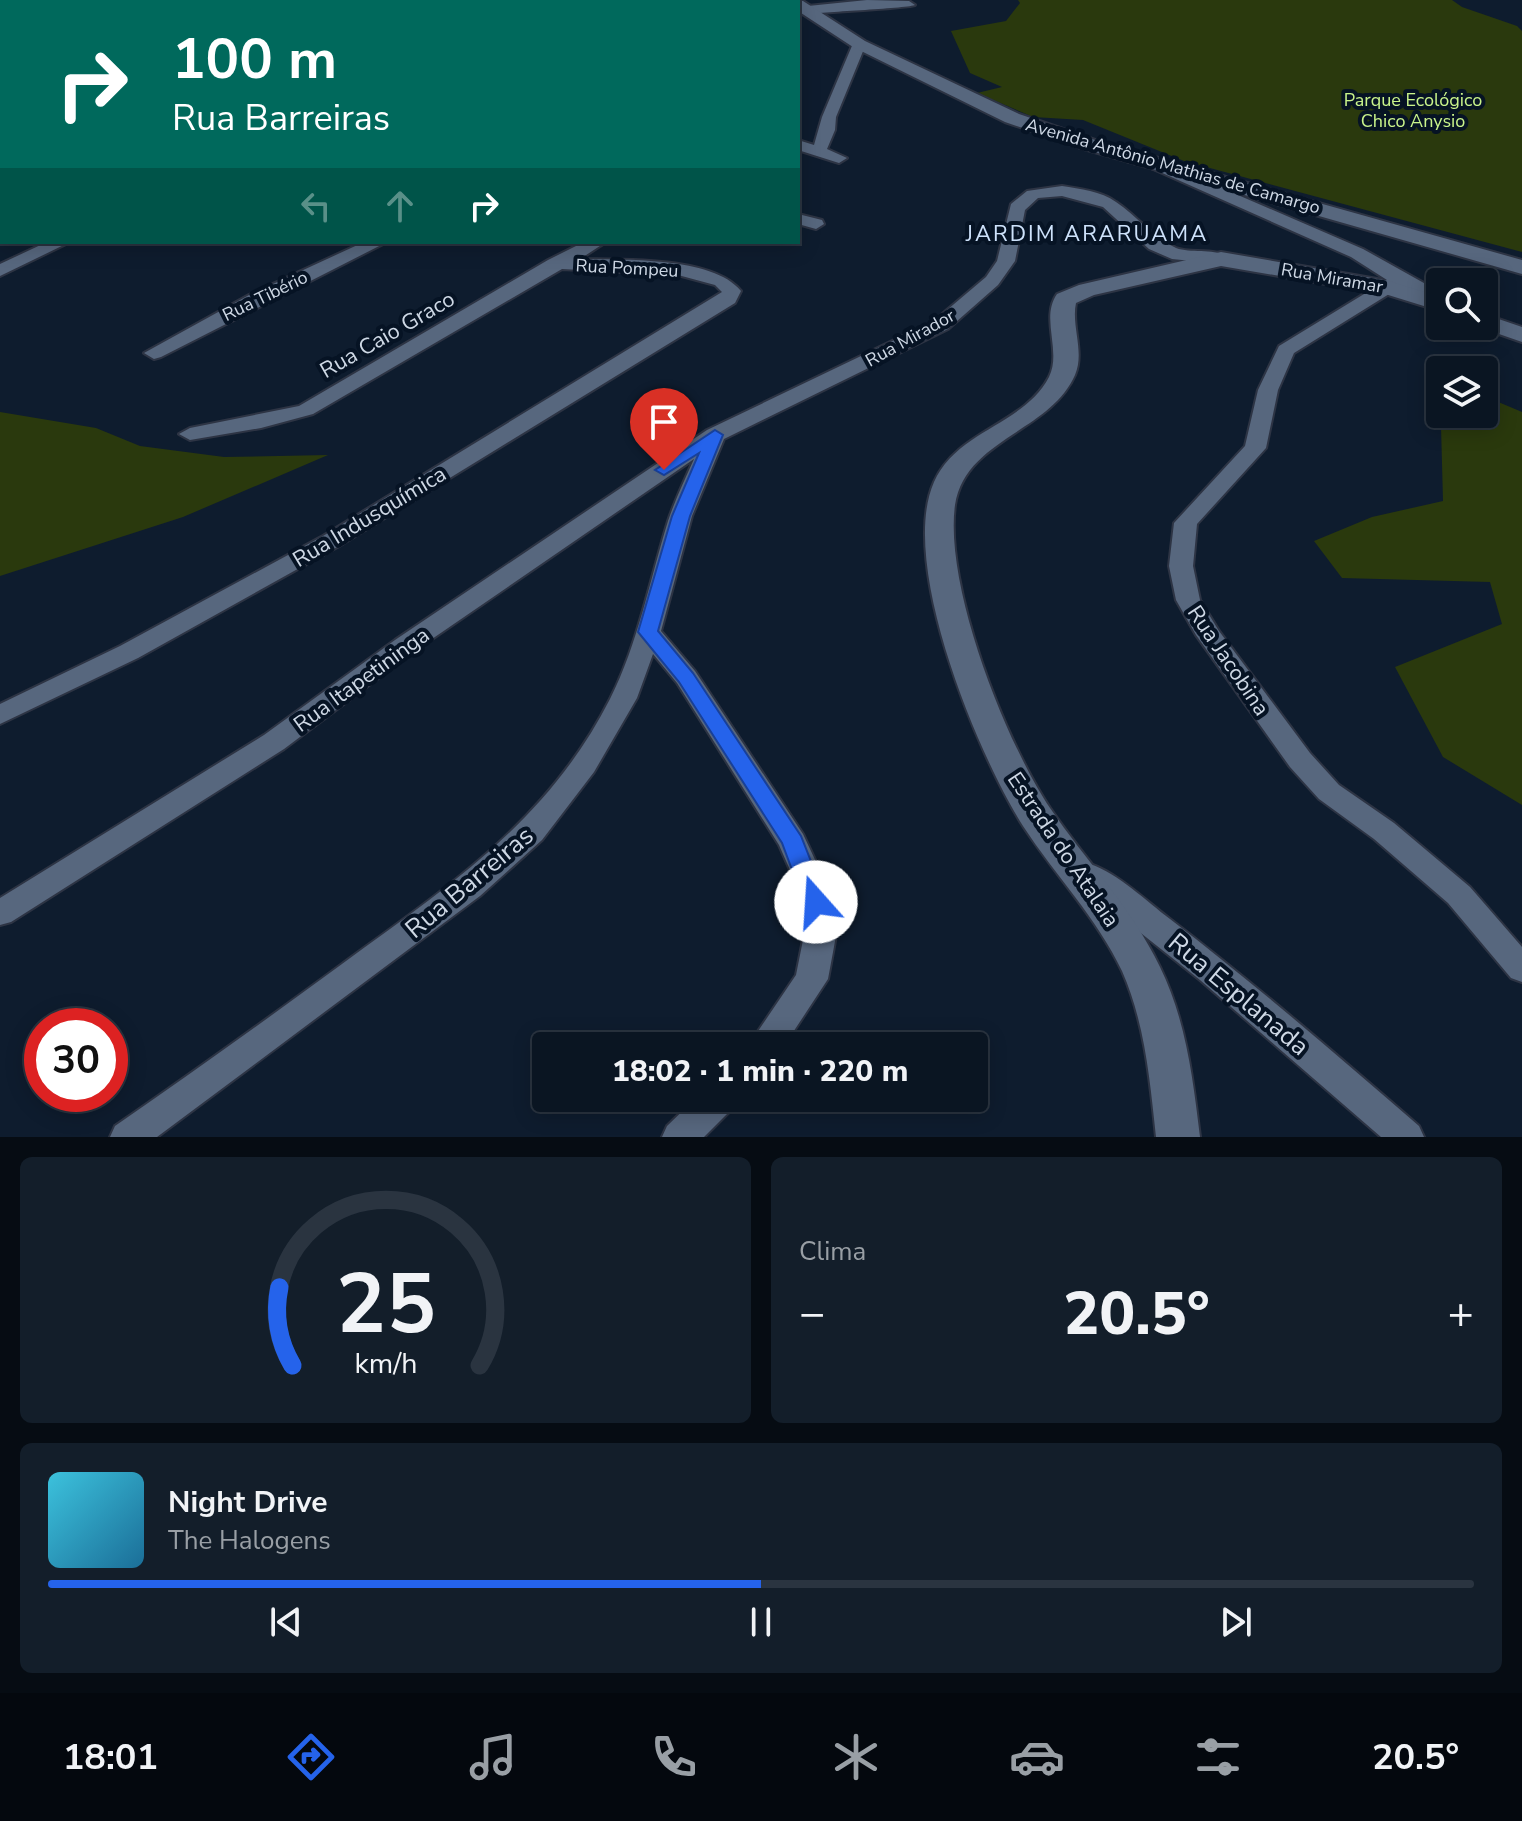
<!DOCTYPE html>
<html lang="pt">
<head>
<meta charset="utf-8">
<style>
	body { margin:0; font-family:"Nunito Sans",sans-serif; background:#131e2a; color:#f1f3f6; height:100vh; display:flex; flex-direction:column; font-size:30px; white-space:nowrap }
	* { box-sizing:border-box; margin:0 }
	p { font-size:26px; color:#999fa5 }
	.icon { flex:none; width:44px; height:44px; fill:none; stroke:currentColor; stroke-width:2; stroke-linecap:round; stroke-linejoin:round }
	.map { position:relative; height:1137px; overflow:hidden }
	.details { display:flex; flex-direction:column; gap:20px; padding:20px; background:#060c13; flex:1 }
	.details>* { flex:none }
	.top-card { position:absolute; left:0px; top:0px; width:800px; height:244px; box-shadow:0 4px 20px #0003,0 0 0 2px #2a3440; background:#00695c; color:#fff; overflow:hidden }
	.buttons { position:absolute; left:1426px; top:268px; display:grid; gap:16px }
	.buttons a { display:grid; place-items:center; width:72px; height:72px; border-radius:8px; background:#0a1522; box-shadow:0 4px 20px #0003,0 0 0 2px #2a3440; font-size:40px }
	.speed { position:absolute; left:24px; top:1008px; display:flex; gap:16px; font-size:40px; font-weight:700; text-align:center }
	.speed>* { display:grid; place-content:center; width:104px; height:104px; border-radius:50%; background:#0a1522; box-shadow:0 4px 20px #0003,0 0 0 2px #2a3440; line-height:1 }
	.speed .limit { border:12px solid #d22; background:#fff; color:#111 }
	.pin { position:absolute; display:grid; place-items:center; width:68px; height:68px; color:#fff; margin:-82px -34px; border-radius:50% 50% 50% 0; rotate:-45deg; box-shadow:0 0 8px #0007 }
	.pin .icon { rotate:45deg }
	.me { position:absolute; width:88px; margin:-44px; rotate:341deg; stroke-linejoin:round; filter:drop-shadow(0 0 6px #0008) }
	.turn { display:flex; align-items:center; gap:28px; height:168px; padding:0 40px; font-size:36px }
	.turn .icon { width:104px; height:104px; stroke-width:2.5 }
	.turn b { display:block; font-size:56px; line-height:68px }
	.lanes { display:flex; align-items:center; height:76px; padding:0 40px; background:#0003; justify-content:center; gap:40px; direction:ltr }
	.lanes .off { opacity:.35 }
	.big { font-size:60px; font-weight:800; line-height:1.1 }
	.details .widget { flex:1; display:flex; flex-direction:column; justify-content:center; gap:12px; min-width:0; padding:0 28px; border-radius:12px; background:#131e2a }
	.details .dial { align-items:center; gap:0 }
	.dial svg { height:208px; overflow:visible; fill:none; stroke:#2a3440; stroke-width:7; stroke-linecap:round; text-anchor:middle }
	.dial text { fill:#f1f3f6; stroke:none }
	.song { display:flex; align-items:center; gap:24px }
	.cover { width:96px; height:96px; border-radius:12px; background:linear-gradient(135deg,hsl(190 70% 55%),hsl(200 70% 35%)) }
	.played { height:8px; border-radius:4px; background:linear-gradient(90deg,#2563eb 50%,#2a3440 50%) }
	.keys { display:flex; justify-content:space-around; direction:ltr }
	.heat { display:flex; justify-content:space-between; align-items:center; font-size:44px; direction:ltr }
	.details .tiles { flex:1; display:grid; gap:20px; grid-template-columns:1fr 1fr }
	.widget:last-child { grid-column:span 2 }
	.trip { position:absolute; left:532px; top:1032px; width:456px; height:80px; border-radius:8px; background:#0a1522; box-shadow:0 4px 20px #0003,0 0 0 2px #2a3440; font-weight:800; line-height:80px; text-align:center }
	.tab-bar { display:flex; height:128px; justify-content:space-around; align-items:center; background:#04080e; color:#999fa5 }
	.tab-bar .icon { width:56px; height:56px }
	.tab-bar .on { color:#2563eb }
	.tab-bar b { font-size:36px; color:#f1f3f6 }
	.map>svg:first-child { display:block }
	.green { fill:#2a390d }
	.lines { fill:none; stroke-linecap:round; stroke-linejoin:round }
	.minor-casing { stroke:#2d3444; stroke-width:4 }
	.tertiary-casing { stroke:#2d3444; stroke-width:4 }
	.minor { fill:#57677e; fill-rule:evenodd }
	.tertiary { fill:#57677e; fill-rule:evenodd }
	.route { fill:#2563eb; stroke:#184099; stroke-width:2 }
	.labels { text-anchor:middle; stroke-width:8; stroke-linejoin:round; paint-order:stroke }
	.far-park-label { font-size:18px; fill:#caf48b; stroke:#061324 }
	.far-street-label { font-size:18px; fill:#ced8e5; stroke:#061324 }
	.far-quarter-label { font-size:22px; letter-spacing:2px; fill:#cee2fb; stroke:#061324 }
	.street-label { font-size:22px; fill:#ced8e5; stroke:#061324 }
	.near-street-label { font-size:26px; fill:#ced8e5; stroke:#061324 }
</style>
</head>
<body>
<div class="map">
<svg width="1522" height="1137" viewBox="0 0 1522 1137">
	<rect width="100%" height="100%" fill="#0e1c2e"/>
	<!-- green -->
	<path class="green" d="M1018,0H1452L1462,7L1517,26L1522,31V252L1184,161L1083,120L1033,117L977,93L1002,87L970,73L951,31L1006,21L1020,3Z
		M1484,396L1522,412V805L1443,757L1395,667L1502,624L1490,582L1342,578L1314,541L1372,517L1443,501L1441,426L1451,414H1484Z
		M0,412L96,428L140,446L224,457L328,455L183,517L0,576Z"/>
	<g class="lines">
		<!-- minor casing -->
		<g class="minor-casing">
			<path id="minor" d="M0,0H12L2,2L0,6Z
				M19,0H35L18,2Z
				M158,0H174L157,2Z
				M390,0H408L409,2H391Z
				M656,0H669L668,2Z
				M867,0L909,1L915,5C910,8 823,12 808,14L802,10L808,6Z
				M0,20L2,21V29L0,28Z
				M854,41L866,44L836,117L835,130L827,149L847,158L839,163L798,150V140L814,145L822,117Z
				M0,65H2V73H0Z
				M0,119H2V128H0Z
				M1157,160L1363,249L1440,292V306L1402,286L1294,353L1278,390L1266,448L1197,524L1193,566L1200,600L1219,631L1310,753L1339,785L1394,823L1470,887L1522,947V982L1511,978L1448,903L1374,839L1319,799L1290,767L1196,635L1176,600L1169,566L1174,523L1245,446L1258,390L1279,346L1387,280L1351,257L1151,168V162Z
				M1062,186C1080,189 1101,191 1116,202C1137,216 1152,237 1176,248C1192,254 1217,247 1230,259L1221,264L1172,259L1149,249L1103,207L1062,196L1038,198L1025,210L1015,261L998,285L948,329L724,439L692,516L661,631L695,671L803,834L824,879L838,925L828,979L784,1046H748L796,975L806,925L794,879L779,845L677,683L653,654L637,698L594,772L542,840L480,896L157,1137H110L115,1126C192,1073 267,1019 342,964C449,886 548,821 610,699C638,644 650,579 668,521C675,500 685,479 694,459L413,652L284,749L11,922L0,925V898L264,735L395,640L707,430L934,321L986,277L997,261L1011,204L1027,191Z
				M798,214L822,220L824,224L816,229L798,224Z
				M47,242H70L0,276V264Z
				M364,242H387L161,357L154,359L144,353L249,295Z
				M584,242H606L580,259C622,260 713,256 741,291L735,303L339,546L138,658L0,724V704L120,646L323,536L722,292L715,285L678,275L562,269L313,414L261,428L190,440L179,434L190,428L299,406L548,260Z
				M1090,864C1119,874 1146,901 1170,919C1256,985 1337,1055 1419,1126L1424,1137H1381L1200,980L1079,884L1075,876L1079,868Z
				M696,1098H737L732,1109L704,1137H662L667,1126Z"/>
		</g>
		<!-- tertiary casing -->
		<g class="tertiary-casing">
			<path id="tertiary" d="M793,1H803L865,41L1019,114L1098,141L1522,260V274L1084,149L1005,122L853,47L798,11V2Z
				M1221,252L1389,281L1440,297V311L1385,294L1221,266L1094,295L1076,303C1071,326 1085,352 1075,375C1050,432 965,439 955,505C944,585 1005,741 1050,808C1086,861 1132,908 1160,967C1186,1020 1193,1079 1200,1137H1156C1150,1081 1145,1023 1122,971C1097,918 1055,875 1023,826C978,755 898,563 934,482C957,430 1024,425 1049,377C1062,351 1040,318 1057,294L1079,285Z
				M1484,314L1522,327V342L1476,326H1484Z"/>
		</g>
		<!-- minor -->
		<use href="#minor" class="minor"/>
		<!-- tertiary -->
		<use href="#tertiary" class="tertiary"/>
	</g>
	<!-- route -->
	<path class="route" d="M715,430L723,435L690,516L658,631L693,673L801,836L827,902L824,908L816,911L807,908L804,902L782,843L679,682L638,632L672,516L699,453L664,475L655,470Z"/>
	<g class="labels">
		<!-- far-park labels -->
		<g class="far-park-label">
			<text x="1413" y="106">Parque Ecológico<tspan x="1413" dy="21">Chico Anysio</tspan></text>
		</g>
		<!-- far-street labels -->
		<g class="far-street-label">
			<text transform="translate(1173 166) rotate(16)" y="6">Avenida Antônio Mathias de Camargo</text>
			<text transform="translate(627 268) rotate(3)" y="6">Rua Pompeu</text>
			<text transform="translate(1332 278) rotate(10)" y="6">Rua Miramar</text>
			<text transform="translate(265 296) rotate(-26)" y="6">Rua Tibério</text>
			<text transform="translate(910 338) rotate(-29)" y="6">Rua Mirador</text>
		</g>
		<!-- far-quarter labels -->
		<g class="far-quarter-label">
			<text x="1087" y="241">JARDIM ARARUAMA</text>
		</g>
		<!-- street labels -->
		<g class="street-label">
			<text transform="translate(387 334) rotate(-30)" y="8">Rua Caio Graco</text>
			<text transform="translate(369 516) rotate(-31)" y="8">Rua Indusquímica</text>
			<text transform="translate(1229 660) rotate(56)" y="8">Rua Jacobina</text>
			<text transform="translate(361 679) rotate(-36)" y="8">Rua Itapetininga</text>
			<text transform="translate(1064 849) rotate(56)" y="8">Estrada do Atalaia</text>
		</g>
		<!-- near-street labels -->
		<g class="near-street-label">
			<text transform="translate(469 882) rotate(-40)" y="9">Rua Barreiras</text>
			<text transform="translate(1239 994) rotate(40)" y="9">Rua Esplanada</text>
		</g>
	</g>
</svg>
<div class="buttons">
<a><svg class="icon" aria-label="search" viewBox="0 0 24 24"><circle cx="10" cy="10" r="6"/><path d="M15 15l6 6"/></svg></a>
<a><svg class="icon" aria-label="layers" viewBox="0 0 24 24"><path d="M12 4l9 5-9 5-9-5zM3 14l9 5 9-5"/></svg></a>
</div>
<div class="speed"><div class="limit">30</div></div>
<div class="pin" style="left:664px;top:470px;background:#d93025"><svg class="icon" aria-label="arrive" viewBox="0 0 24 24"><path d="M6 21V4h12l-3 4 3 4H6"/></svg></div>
<svg class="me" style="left:816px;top:902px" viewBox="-20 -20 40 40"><circle r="19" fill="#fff"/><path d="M0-13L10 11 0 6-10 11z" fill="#2563eb"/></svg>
<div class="trip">18:02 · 1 min · 220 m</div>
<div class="top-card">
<div class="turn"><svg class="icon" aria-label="right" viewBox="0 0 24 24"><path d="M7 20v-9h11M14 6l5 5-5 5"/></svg><div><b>100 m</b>Rua Barreiras</div></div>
<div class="lanes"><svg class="icon off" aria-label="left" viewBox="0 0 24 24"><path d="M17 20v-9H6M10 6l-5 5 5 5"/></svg><svg class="icon off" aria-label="ahead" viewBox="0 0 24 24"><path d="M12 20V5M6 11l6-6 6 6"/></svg><svg class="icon" aria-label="right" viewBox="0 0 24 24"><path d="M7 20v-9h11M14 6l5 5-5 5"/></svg></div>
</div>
</div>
<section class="details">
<div class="tiles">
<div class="widget dial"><svg viewBox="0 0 100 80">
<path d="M14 69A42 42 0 1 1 86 69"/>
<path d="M14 69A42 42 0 0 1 9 39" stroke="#2563eb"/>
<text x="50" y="56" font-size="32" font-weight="700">25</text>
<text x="50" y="72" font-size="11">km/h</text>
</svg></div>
<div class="widget"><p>Clima</p>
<div class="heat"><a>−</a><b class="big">20.5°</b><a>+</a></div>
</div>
<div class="widget">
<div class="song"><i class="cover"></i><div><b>Night Drive</b><p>The Halogens</p></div></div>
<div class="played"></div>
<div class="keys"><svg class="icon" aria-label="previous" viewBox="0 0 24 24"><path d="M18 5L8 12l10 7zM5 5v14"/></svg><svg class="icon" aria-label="pause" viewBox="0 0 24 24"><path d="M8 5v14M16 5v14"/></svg><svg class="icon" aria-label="next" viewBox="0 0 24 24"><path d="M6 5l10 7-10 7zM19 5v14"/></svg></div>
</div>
</div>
</section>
<nav class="tab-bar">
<b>18:01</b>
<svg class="icon on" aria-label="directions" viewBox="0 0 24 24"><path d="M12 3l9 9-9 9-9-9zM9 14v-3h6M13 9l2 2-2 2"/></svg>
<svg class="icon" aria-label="music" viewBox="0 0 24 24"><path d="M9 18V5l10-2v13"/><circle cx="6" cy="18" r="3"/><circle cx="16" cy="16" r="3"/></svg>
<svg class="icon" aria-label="phone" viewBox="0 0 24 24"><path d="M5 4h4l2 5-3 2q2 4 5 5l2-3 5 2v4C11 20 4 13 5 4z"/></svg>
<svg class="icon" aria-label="climate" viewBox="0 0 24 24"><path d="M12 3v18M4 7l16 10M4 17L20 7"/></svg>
<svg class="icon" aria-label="car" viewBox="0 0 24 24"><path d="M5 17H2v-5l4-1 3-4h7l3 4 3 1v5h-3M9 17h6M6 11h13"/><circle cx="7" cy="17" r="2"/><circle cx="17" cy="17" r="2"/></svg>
<svg class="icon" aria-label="filters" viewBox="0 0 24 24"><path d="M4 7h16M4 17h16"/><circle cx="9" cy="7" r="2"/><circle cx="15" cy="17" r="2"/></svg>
<b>20.5°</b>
</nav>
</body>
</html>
